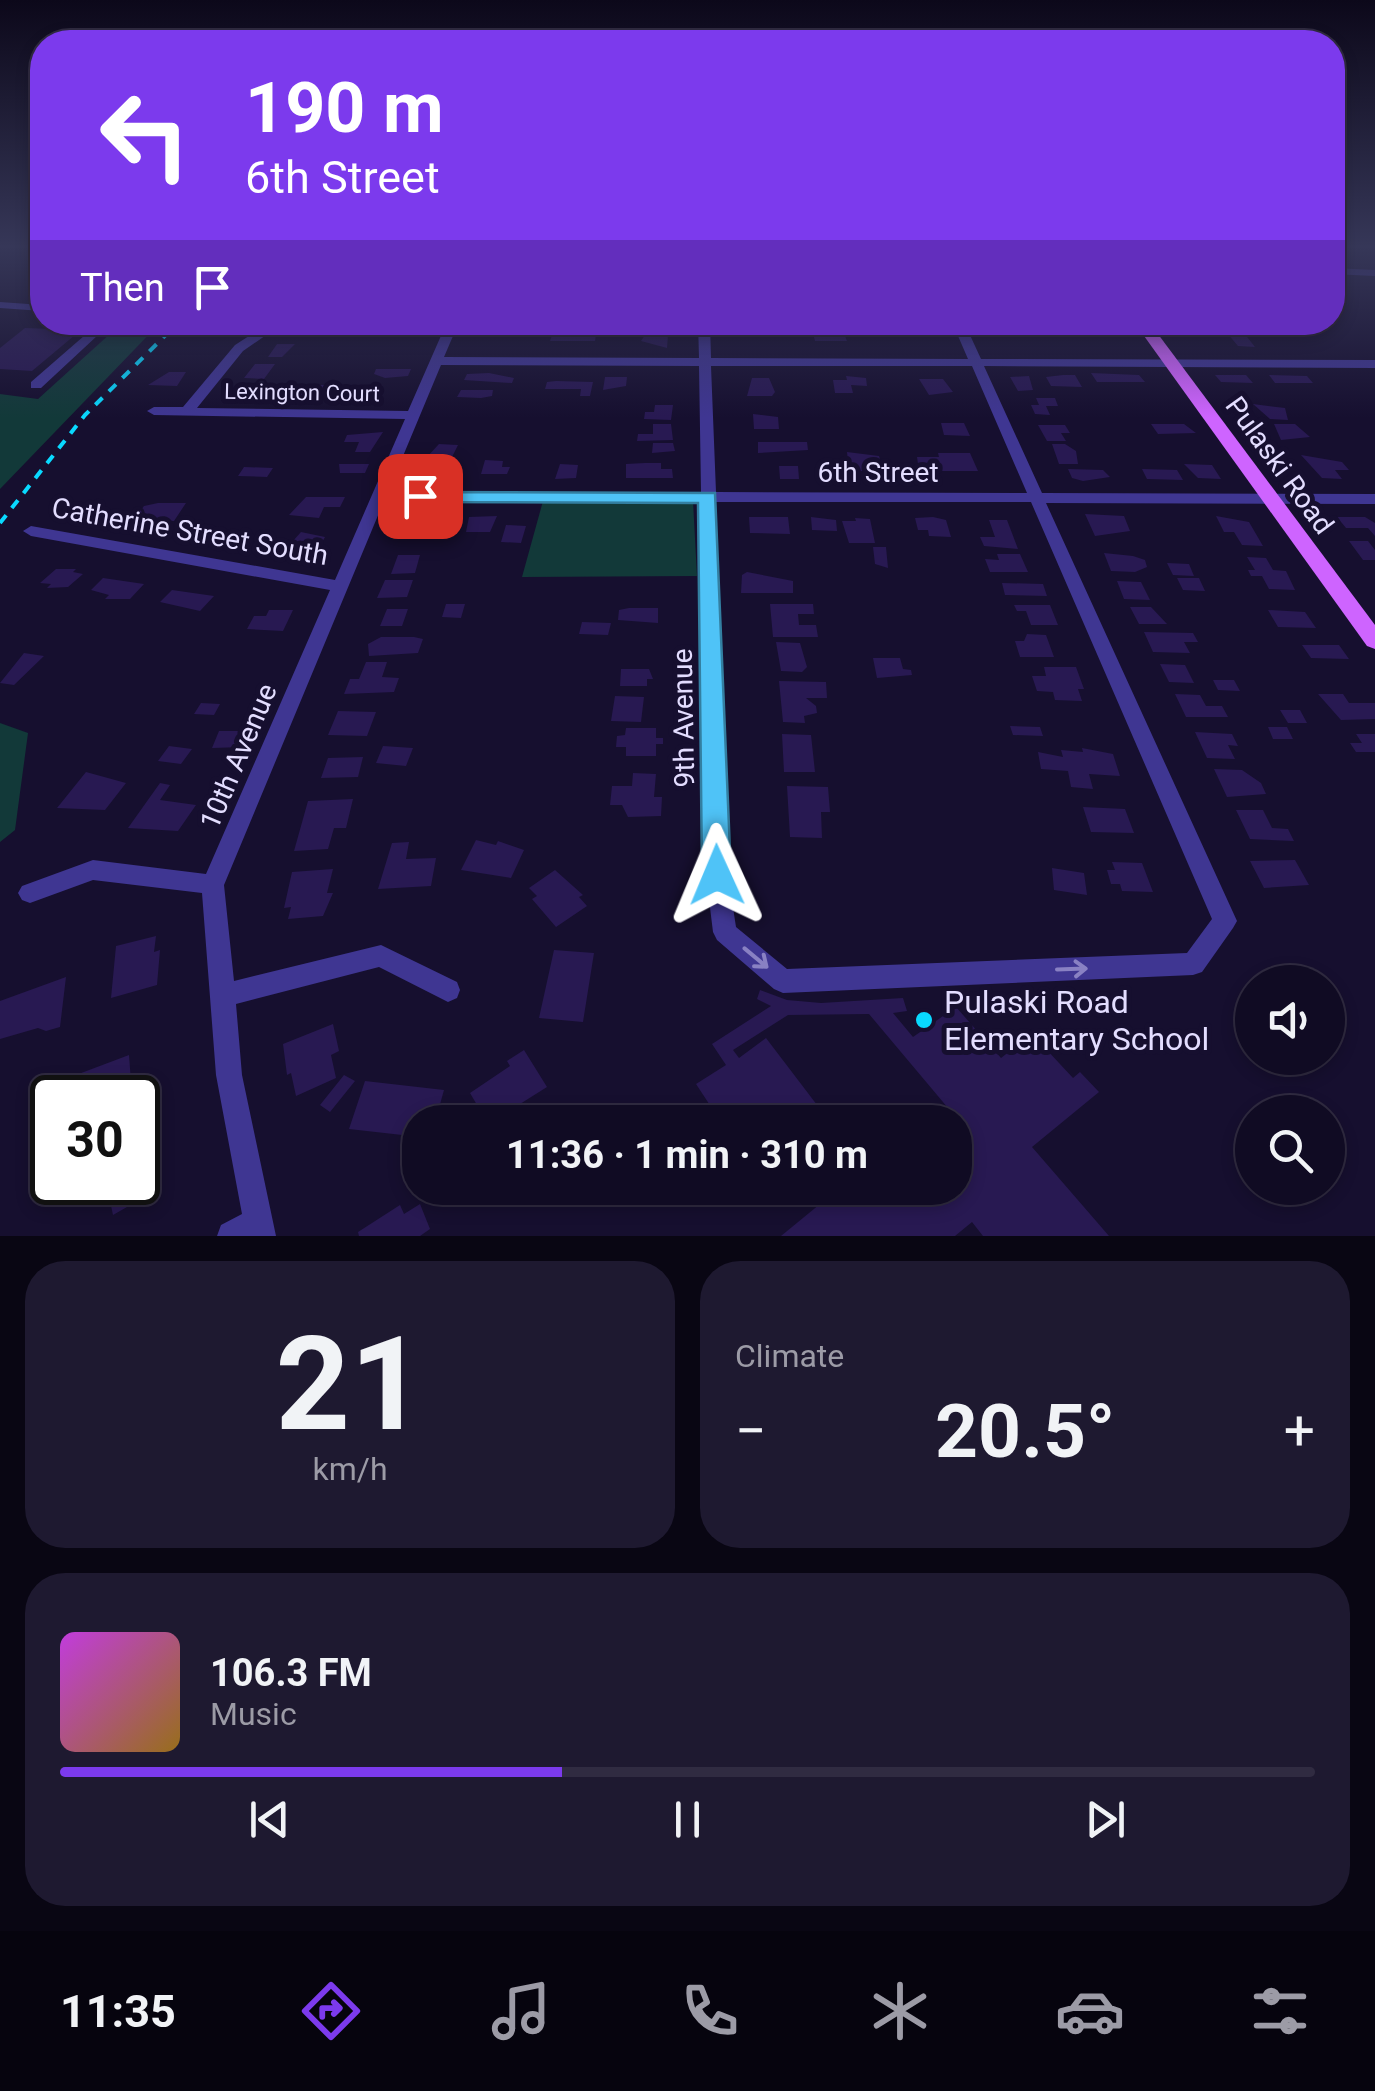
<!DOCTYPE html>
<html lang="en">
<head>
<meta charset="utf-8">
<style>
	body { margin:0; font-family:Roboto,sans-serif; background:#1e1930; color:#f1f3f6; height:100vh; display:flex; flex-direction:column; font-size:38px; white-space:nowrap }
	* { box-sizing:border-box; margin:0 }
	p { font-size:32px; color:#9c9ba6 }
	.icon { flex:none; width:55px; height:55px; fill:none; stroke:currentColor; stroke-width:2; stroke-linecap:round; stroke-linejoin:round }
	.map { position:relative; height:1236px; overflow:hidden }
	.details { display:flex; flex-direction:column; gap:25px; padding:25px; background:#090613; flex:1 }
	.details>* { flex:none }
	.banner { position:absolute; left:30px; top:30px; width:1315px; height:305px; border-radius:40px; box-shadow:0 5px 15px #0003,0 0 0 2px #302b41; background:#7c3aed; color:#fff; overflow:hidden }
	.controls { position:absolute; left:1235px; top:965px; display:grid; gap:20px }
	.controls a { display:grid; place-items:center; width:110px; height:110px; border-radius:50%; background:#100b23; box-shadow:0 5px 15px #0003,0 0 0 2px #302b41; font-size:50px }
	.speed { position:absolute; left:30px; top:1075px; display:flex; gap:20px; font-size:50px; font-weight:700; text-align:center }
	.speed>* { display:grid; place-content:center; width:130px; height:130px; border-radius:50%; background:#100b23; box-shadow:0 5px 15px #0003,0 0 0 2px #302b41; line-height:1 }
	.speed .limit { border:5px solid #111; border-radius:15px; background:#fff; color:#111 }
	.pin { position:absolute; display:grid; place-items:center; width:85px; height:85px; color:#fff; margin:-42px; border-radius:20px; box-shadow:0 5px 15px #0006 }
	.me { position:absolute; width:110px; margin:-55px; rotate:359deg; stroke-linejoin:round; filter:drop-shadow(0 0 8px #0008) }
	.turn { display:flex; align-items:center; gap:35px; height:210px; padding:0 50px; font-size:45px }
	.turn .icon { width:130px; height:130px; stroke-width:2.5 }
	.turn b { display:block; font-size:70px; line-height:85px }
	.then { display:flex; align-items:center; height:95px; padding:0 50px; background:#0003; gap:20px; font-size:38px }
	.big { font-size:75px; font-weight:700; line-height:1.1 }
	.details .widget { flex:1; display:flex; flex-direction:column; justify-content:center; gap:15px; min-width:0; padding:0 35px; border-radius:40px; background:#1e1930 }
	.details .dial { align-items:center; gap:0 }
	.dial b { font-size:130px; line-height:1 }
	.song { display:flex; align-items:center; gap:30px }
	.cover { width:120px; height:120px; border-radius:15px; background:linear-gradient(135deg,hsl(290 70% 55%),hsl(40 70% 35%)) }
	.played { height:10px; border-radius:5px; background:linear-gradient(90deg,#7c3aed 40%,#302b41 40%) }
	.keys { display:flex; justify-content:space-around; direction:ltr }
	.heat { display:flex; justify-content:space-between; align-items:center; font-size:55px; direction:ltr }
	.details .tiles { flex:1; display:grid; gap:25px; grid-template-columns:1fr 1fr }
	.widget:last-child { grid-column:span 2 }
	.trip { position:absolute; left:402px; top:1105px; width:570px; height:100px; border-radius:40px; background:#100b23; box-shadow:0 5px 15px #0003,0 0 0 2px #302b41; font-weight:700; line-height:100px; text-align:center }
	.menu { display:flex; height:160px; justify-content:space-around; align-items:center; background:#06040e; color:#9c9ba6 }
	.menu .icon { width:70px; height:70px }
	.menu .selected { color:#7c3aed }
	.menu b { font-size:45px; color:#f1f3f6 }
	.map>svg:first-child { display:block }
	.green { fill:#123939 }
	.building { fill:#281952 }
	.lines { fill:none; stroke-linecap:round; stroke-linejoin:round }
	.minor { fill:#3f3692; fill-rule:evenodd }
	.major { fill:#ce64ff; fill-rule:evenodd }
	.rail { stroke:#09d9ff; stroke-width:4; stroke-dasharray:10 9; stroke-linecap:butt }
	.oneway { stroke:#8981c3 }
	.route { fill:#4fc3f7; stroke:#337fa1; stroke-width:2.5 }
	.poi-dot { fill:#09d9ff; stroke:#160f2f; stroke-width:4 }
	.labels { text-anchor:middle; stroke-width:10; stroke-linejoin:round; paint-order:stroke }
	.far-street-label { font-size:22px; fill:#e3ddff; stroke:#160f2f }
	.street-label { font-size:28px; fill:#e3ddff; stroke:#160f2f }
	.near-poi-label { font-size:32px; fill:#e3ddff; stroke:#160f2f; text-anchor:start }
</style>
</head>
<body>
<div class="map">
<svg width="1375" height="1236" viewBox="0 0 1375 1236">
	<rect width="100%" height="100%" fill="#160f2f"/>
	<!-- green -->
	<path class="green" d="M122,323H160L0,489V394L38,399Z
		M543,501H693L697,576L522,577Z
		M0,723L28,733L15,830L0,842Z"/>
	<!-- building -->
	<path class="building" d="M1263,322H1284L1293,331L1276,334Z
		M25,328L81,330L32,371L0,369V348Z
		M842,328L847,341H815L812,330Z
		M649,329H674V335H668L667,348L641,341Z
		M1227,333H1244L1255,347L1238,346Z
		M552,335H596L595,341H550Z
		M277,344H295L282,357H268Z
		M255,364H275L264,379L244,378Z
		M376,369H411L408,376L385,378L374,374Z
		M169,372H186L177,386L148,385Z
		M1091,373L1139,375L1145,382H1097Z
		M467,374L489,373L514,378L512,383L464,380Z
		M1063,375H1075L1082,387L1051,386L1046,377Z
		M1215,375H1246L1253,383L1221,382Z
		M1269,375L1307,376L1313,383H1275Z
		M846,376L866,378L867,386L851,385L853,393H835L833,380H847Z
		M1029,376L1033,390L1018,391L1010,377Z
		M605,377H627L626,386L603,390Z
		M752,378H769L775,392L772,396H747Z
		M919,379H943L953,392L929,395Z
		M547,382L556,381L593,382L590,396H580L581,389H545Z
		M252,385L275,389L269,399H230L237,390Z
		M318,385H327L321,397H293L298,388Z
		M461,390H493L492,396L481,398L457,397Z
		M1036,398H1055L1058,406H1046L1050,415L1035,414L1031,405H1039Z
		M1253,404L1285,408L1288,420L1270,419Z
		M655,405H673L671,420L644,419L645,412H654Z
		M753,414L778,417L779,429H754Z
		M941,423H964L970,436L944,435Z
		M653,424H671L673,440L637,441L638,434H653Z
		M1151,424H1184L1196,433L1158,434Z
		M1274,424H1295L1310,437L1281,440Z
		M1038,425H1065L1070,433H1061L1066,441H1047Z
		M383,432L370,452H355L359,442H344L347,435Z
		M758,442H807L808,450L758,453Z
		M653,443H673L675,451L652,453Z
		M439,444L458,445L451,459L426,458Z
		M1052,444H1065L1076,451L1078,464H1059Z
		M847,452L879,456L884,471H849Z
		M938,453H970L978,471H919L917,457H939Z
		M1301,455L1342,462L1349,470H1335L1342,479L1322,478Z
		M485,460L503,461L502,467H510L507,474H481Z
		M645,463H661V469H672L673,478H626V464Z
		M339,464H369L365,473H340Z
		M560,464L578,465L576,478L555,479Z
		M1184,464L1212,465L1221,479L1198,478Z
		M428,465H450L445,478H426Z
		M779,466H798L799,479H780Z
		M244,467L273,468L267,477L238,476Z
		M1068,469L1103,470L1110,477L1083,481L1072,478Z
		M1142,469L1177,470L1183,480L1147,479Z
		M306,497H345L340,507H324L319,518L289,515Z
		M158,503H186L174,521L133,520L144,506Z
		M1085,514L1124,516L1130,531L1095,536Z
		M497,516L490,532H466L469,517Z
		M1216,516L1249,522L1263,546L1242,545L1234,532H1224Z
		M749,517H788L790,534L750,533Z
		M811,517L836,520L837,531L812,530Z
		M933,517L946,520L951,537L929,536L928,530H918L915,518Z
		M1337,517H1365L1375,523V536L1368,528H1346Z
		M855,518L870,519L875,543H849L842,521H856Z
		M416,520L446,521L440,538L408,537Z
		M989,520H1007L1018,549L984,546L980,537H995Z
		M506,525L526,526L521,543L501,542Z
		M301,532L325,537L317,552L284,551Z
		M1349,541H1368L1375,550V560H1363Z
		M873,547H886L888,568L875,564Z
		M1104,553L1133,556L1145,560L1147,567L1135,572L1111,571Z
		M997,554H1020L1028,572H990L985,559L999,560Z
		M398,555H420L415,573L391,574Z
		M1247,557L1266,558L1273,570L1286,571L1295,590L1269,589L1262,576H1251L1248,570H1255Z
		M1167,563L1189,564L1194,576L1173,575Z
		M56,569H76L73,572L83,574L68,587L47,588L51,584L40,583Z
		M747,572L793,581V593H741L742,575Z
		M103,578L144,584L130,599H105L109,595L91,590Z
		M1177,578H1199L1205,591L1183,590Z
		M385,580H413L407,597L377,598Z
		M1117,581L1141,582L1150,600L1124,599Z
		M1002,583L1043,584L1047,596L1005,595Z
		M172,590L214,596L200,611L160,602Z
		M446,604H465L461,618L442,617Z
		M770,604H813L814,614H798L799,625H816L818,637H773Z
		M1014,605H1050L1058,625H1031L1026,611H1017Z
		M1130,607H1151L1167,624H1139Z
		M629,608H658V623L618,620L619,610Z
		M387,609H408L402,626H380Z
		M269,610H293L283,631L247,629L254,616H266Z
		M1268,610L1305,612L1316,628L1278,627Z
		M582,622L611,623L608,635L579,634Z
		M1144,632L1193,633L1198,642H1184L1190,653L1153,652Z
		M1027,634L1046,635L1054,657H1020L1015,641H1024Z
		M381,637H414L423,639L418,653L369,656L368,644Z
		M776,642L800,643L807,667L802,672L781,671Z
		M1302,645H1339L1349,659L1311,658Z
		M24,653L44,656L14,685L0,683Z
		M873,658H900L903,669L911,670L912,675L877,678Z
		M366,662H387L382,677L399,678L394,692L344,694L350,679H359Z
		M1160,664L1185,665L1194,683L1169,682Z
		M1044,667H1076L1084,689H1078L1082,701L1055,700L1053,692L1037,691L1032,676H1046Z
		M621,669H649L653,679H647V686H620Z
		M1213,680H1234L1240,691L1218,690Z
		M779,681L826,682L827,698H806L816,706L817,713L804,716L805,723L783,722Z
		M1175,694L1200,695L1206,706H1222L1228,717H1186Z
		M1318,694H1343L1349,703H1375V719L1341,720Z
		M615,696L644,697L641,722L611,721Z
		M201,703L220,704L214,715L194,714Z
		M1280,710H1300L1307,723H1288Z
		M338,711L376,712L367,736L328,735Z
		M1010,726L1040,727L1043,736L1013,735Z
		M1268,727H1287L1293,739H1273Z
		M626,728H656V738H663V744H656V756H626V747H616L617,736L625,735Z
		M219,731H250L243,747L212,748Z
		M1195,732L1232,734L1238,746L1228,745L1235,759L1207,758Z
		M782,734L811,735L815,772H784Z
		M1356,734H1375V752H1356L1350,743H1362Z
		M169,746L192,749L181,764L158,761Z
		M383,746L413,748L406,766L376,763Z
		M1082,748L1113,754L1120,776L1089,774L1093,789L1071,787L1068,771L1041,769L1038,752L1063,757L1061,750L1083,752Z
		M363,757L358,777L321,778L328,758Z
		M1214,769L1242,770L1261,783L1266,794L1227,797Z
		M86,772L126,783L105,810L57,808Z
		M633,773L656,774L654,797H662L661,816L628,817L622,805H610L612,786H632Z
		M160,783L170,785L160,800L196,805L178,831L128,828Z
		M787,786L828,787L830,812H821L822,838L790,837Z
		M353,799L346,828H334L328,849L294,851L308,801Z
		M1083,807L1125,809L1134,833L1091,832Z
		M1236,810H1263L1272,828L1288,829L1294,841L1250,839Z
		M476,840L496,845L498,841L524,850L511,878L461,870Z
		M409,842L406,859L436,858L431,886L378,889L392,843Z
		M1295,860L1309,885L1264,888L1250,861Z
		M1112,862L1142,863L1153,892L1122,891L1120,884H1111L1107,870H1115Z
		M1052,868L1084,873L1087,895L1054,890Z
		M333,869L327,893H333L323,916L288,919L291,907L284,908L292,872Z
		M555,870L583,895L579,897L587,906L556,927L532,899L537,896L529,888Z
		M156,936L154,952L160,950L157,985L111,998L116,946Z
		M554,950L594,953L583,1022L539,1018Z
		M66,977L60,1027L46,1031L38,1028L0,1039V1001Z
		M760,990L787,1000L821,1003L903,998L907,1011L893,1013L913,1037L956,1007L1001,1058L1032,1034L1073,1078L1080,1072L1099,1092L1032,1147L1109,1236H983L972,1222L955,1236H781L820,1204L810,1188H831L835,1192L841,1188H955V1122H929L948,1108L869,1014L788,1015L733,1050L739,1058L766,1038L830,1122H721L696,1084L726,1065L712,1044L771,1006L757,999Z
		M333,1024L339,1051L331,1055L336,1078L296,1096L291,1073L287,1075L283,1044Z
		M524,1050L547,1087L512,1109L516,1116L506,1122L503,1117L487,1122L470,1093L510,1066L507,1061Z
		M129,1055L132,1095L52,1098V1084Z
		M344,1075L355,1081L330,1112L320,1105Z
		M365,1081L444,1090L435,1122H420V1137L349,1129Z
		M144,1135L159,1171L151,1176L155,1191L113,1215L106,1182H138V1139Z
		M764,1188H796L775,1204Z
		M420,1204L430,1229L420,1236H359L358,1232L400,1205L404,1214Z"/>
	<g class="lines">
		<!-- minor -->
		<path class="minor" d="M1332,268L1375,270V276L1332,274Z
			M0,302L42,305V311L0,308Z
			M100,322H112L41,388H31V382Z
			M271,322H285L243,351L197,408L408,411L447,322H459L444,357L699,358L698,322H710L711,358L968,359L952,322H964L981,359L1375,360V368L984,366L1042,493L1375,494V504L1046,503L1237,921L1233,928L1202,972L1193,975L783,993L774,989L717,940L713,932L706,875L701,501H384L224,885L234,981L381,945L457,982L460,990L457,998L448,1002L379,967L236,1004L242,1075L276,1236H217L221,1225L242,1214L216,1075L202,893L93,880L30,903L22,900L18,893L22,886L93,860L206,874L330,590L31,536L23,531L31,526L335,580L405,419L154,415L147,411L154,407H183L235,345ZM441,365L699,366L701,492H388ZM711,366H972L1027,493L716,492ZM716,502H1031L1212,919L1187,953L787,969L736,927L728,875Z"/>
		<!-- major -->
		<path class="major" d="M1134,322H1149L1375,625V649L1367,646Z"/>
		<!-- rail -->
		<path class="rail" d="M0,523L85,415L179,322"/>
	</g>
	<!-- one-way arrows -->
	<defs><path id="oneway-shaft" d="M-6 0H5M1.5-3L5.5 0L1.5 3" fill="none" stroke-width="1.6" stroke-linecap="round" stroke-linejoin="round" transform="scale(2.5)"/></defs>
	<g class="oneway">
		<use href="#oneway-shaft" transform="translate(756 958) rotate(40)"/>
		<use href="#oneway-shaft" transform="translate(1072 969) rotate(-2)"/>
	</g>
	<!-- sky -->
	<linearGradient id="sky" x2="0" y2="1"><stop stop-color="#0c081a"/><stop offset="0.59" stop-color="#363758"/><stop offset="1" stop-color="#363758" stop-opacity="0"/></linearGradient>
	<rect width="1375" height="418" fill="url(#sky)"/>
	<!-- route -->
	<path class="route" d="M413,492L715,493L731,875L727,884L717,888L706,884L702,875L698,503L420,502L410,496Z"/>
	<!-- markers -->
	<circle class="poi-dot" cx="924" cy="1020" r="10"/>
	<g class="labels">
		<!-- far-street labels -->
		<g class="far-street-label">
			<text transform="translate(302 392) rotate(1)" y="8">Lexington Court</text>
		</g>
		<!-- street labels -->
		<g class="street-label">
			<text transform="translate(1280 465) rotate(54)" y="10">Pulaski Road</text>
			<text x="878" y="482">6th Street</text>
			<text transform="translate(190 531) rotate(10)" y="10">Catherine Street South</text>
			<text transform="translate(683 718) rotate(-91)" y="10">9th Avenue</text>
			<text transform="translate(238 756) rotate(-67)" y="10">10th Avenue</text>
		</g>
		<!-- near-poi labels -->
		<g class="near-poi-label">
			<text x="944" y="1013">Pulaski Road<tspan x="944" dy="37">Elementary School</tspan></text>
		</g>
	</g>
</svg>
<div class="controls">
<a><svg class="icon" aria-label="sound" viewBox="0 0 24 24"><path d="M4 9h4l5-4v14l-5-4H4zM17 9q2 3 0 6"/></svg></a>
<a><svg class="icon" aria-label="search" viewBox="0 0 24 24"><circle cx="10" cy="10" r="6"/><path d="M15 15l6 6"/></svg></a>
</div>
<div class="speed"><div class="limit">30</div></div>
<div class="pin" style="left:420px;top:496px;background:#d93025"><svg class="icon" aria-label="arrive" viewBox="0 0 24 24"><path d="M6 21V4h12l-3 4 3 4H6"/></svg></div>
<svg class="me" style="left:717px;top:875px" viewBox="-20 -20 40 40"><path d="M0-17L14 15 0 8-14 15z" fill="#4fc3f7" stroke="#fff" stroke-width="4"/></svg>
<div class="trip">11:36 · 1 min · 310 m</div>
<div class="banner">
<div class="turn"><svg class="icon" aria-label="left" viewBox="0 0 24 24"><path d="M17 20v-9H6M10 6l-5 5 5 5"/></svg><div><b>190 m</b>6th Street</div></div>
<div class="then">Then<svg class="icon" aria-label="arrive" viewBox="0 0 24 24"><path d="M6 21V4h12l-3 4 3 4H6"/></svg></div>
</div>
</div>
<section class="details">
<div class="tiles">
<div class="widget dial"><b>21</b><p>km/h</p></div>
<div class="widget"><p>Climate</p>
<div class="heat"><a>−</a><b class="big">20.5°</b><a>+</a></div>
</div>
<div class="widget">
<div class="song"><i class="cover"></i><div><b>106.3 FM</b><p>Music</p></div></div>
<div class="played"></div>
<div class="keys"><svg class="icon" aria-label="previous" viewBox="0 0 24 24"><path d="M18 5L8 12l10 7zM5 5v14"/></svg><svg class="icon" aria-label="pause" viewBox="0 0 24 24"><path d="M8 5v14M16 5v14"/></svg><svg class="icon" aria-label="next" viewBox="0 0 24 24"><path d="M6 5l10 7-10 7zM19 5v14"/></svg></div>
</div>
</div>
</section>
<nav class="menu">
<b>11:35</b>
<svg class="icon selected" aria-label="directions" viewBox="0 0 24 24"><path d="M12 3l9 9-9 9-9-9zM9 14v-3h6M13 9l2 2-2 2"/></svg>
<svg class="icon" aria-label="music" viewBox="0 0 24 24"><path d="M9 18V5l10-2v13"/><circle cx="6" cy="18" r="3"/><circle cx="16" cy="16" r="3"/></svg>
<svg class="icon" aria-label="phone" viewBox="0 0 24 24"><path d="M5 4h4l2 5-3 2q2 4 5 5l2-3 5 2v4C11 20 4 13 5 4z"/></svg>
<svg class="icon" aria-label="climate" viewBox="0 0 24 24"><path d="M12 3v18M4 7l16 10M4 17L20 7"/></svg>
<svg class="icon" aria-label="car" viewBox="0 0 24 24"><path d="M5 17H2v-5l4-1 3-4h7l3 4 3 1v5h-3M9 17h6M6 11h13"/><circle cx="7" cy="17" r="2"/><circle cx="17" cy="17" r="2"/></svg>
<svg class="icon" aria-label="filters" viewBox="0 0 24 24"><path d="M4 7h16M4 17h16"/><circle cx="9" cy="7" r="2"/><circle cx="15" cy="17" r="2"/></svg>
</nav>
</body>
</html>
